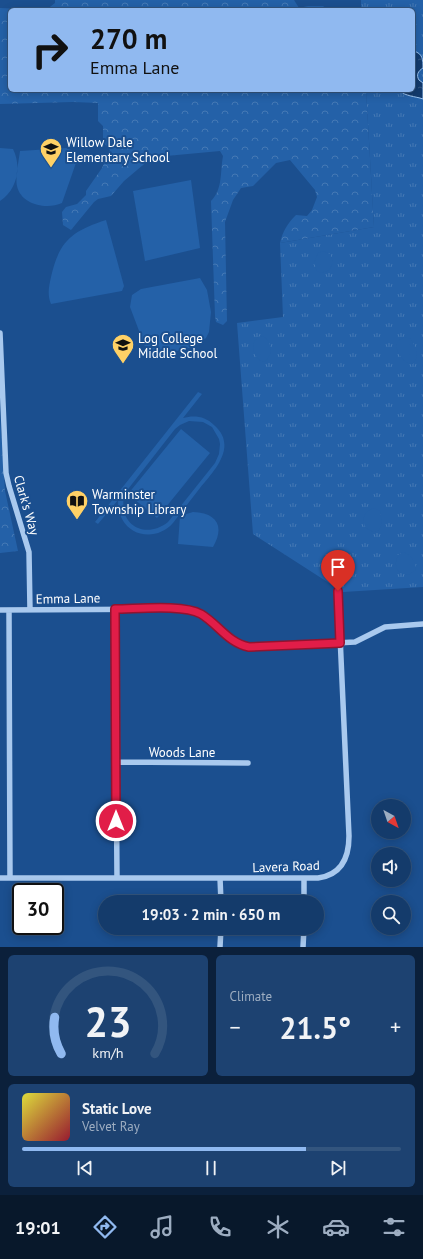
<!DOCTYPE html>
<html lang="en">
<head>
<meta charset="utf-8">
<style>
	body { margin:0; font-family:"PT Sans",sans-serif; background:#1d4271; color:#f1f3f6; height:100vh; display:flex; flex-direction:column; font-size:15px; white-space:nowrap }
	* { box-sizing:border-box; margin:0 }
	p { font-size:13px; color:#9dadc1 }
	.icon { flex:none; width:22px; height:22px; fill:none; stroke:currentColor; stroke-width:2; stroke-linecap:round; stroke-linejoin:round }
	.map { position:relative; height:947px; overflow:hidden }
	.panel { display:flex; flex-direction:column; gap:8px; padding:8px; background:#0b203b; flex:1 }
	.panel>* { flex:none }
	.top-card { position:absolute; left:8px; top:8px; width:407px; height:84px; border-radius:6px; box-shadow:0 2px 10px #0003,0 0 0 1px #33557e; background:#90b9f0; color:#111; overflow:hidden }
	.needle { width:26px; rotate:140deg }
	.buttons { position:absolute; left:371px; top:799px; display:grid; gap:8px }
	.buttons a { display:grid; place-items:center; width:40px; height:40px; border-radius:50%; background:#143b6b; box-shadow:0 2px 10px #0003,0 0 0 1px #33557e; font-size:20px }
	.speed { position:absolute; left:12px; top:883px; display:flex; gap:8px; font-size:20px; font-weight:700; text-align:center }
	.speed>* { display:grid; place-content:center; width:52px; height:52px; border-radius:50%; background:#143b6b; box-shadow:0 2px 10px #0003,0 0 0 1px #33557e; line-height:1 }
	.speed .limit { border:2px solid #111; border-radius:6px; background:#fff; color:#111 }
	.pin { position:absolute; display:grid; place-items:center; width:34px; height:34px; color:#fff; margin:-41px -17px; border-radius:50% 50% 50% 0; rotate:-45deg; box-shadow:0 0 4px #0007 }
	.pin .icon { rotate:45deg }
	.me { position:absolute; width:44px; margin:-22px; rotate:0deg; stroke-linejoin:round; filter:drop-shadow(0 0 3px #0008) }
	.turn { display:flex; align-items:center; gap:14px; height:84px; padding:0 16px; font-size:18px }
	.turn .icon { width:52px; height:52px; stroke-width:2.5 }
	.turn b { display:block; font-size:28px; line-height:34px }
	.big { font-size:30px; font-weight:700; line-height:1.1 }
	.panel .widget { flex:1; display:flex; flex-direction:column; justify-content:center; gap:6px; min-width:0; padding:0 14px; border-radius:6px; background:#1d4271 }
	.panel .dial { align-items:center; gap:0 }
	.dial svg { height:104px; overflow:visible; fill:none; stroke:#33557e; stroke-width:7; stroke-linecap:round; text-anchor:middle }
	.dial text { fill:#f1f3f6; stroke:none }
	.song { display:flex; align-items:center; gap:12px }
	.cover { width:48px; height:48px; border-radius:6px; background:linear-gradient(135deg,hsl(60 70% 55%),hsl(350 70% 35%)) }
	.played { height:4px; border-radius:2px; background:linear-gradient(90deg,#90b9f0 75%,#33557e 75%) }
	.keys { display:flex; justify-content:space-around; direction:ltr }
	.heat { display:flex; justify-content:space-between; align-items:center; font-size:22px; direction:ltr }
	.panel .tiles { flex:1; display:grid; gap:8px; grid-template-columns:1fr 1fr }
	.widget:last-child { grid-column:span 2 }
	.trip { position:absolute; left:98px; top:895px; width:226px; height:40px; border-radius:20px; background:#143b6b; box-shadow:0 2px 10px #0003,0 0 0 1px #33557e; font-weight:700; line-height:40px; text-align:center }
	.tabs { display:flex; height:64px; justify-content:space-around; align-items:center; background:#08182b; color:#9dadc1 }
	.tabs .icon { width:28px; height:28px }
	.tabs .current { color:#90b9f0 }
	.tabs b { font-size:18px; color:#f1f3f6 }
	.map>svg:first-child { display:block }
	.grass { fill:url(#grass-tufts) }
	.forest { fill:url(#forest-crowns) }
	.park { fill:#2461a8; fill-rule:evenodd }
	.water { fill:url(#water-ripples); stroke:#9cc4f0 }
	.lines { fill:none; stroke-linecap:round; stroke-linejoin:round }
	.minor { stroke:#a9c9ee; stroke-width:5.5 }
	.route-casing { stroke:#92132f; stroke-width:10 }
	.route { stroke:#e11d48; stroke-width:7 }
	.labels { text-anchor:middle; stroke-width:4; stroke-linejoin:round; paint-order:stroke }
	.poi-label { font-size:13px; fill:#fff; stroke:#1b4f8f; text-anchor:start }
	.street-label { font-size:13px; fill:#fff; stroke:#1b4f8f }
</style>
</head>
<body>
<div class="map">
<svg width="423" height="947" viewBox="0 0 423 947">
	<defs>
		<pattern id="grass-tufts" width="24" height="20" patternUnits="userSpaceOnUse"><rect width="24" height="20" fill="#2461a8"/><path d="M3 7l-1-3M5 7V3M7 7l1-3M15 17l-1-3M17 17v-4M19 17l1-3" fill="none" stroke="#4579b5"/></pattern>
		<pattern id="forest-crowns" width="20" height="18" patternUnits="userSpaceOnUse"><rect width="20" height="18" fill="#2461a8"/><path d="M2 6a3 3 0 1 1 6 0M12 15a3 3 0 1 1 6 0" fill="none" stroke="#4579b5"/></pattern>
		<pattern id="water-ripples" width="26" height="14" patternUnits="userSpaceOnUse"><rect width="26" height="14" fill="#123a6d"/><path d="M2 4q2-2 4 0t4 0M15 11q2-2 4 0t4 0" fill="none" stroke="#365883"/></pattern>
	</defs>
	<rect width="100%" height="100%" fill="#1b4f8f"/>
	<!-- grass -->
	<path class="grass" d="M361,0H423V587L343,592L253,534L237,323L283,317L280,243L374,227L366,90H413V10H361Z"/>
	<!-- forest -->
	<path class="forest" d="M55,0H294L299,8L308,6H323L328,10H10V90H366L374,227L280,243C283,231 287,224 296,215L307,216L312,210L317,197L315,190L290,160L276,163L253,186L241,188L233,200L225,222L227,321L223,325L216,322L215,316L211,201C223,189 220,172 223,156L220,151L155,157L150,159L124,181L111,196L98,199L94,202L71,230L63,225L62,212L66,207L77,204L86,195V191L102,168L110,150L103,142V126L98,121V103L73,102L0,104V8L46,10L55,3Z
		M0,414L5,491L18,551L0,553Z"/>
	<!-- park -->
	<path class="park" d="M0,148L13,149C22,167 17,190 0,201Z
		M66,148L71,150L77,160L62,203C47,210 21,205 17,186C15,179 19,159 20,151Z
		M191,180L200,248L145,261L133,191Z
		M106,220L124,286L122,291L51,304C47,295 49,286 51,277C59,241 72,231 106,220Z
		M323,251L330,254L333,263L329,270L321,273L317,271L314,263L318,253Z
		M200,278L207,290L211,312L209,332L206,338L196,346L158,356L147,352L130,307L132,295L141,289Z
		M261,336C272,338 274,356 264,362C253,360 248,340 261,336Z
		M405,337L411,339L416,349L417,358L413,364C404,364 399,355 396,347L398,341Z
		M198,392L202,394L183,418C194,415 205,416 214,425C238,446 215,470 200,488C191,500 182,511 173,523C159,539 133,539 122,519C119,513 118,507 118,500L98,524L95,522ZM189,421L203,422L212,427L219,439L220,444L219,454L215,463L168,522C144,541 116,523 125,493L175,429L180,425Z
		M181,429L210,453L157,518L128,494Z
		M374,508L380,511L382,524L379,530L373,532L366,528C361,519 364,511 374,508Z
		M193,512C217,513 225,526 213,547L178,544L180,516Z
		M403,552C411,555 416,561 416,570L410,574C397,576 393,566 398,555Z"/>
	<!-- water -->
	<path class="water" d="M413,51C423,53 423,60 423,68C418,71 416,75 419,80L423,83V99C415,96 406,97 399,90H413Z"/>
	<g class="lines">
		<!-- minor -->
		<path class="minor" d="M0,333L6,473L9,486L29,552L30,610
			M115,609L117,878
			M0,610L187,609C216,616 224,646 256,647L355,642L385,627L423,624
			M9,610L10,878
			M116,762L248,763
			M0,878H318C341,875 349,858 349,836L338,591
			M220,878L221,902
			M304,902V878
			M220,947L221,928
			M303,947L304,928"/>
	</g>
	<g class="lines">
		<!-- route casing -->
		<g class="route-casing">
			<path id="route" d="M116,821L115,609C137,609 183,604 201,614C218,624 228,643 249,647L340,643L338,591"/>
		</g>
		<!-- route -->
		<use href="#route" class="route"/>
	</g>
	<!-- icons -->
	<defs>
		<g id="school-pin" transform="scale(1.15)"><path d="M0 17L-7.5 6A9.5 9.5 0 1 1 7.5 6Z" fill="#ffd166" stroke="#1b4f8f"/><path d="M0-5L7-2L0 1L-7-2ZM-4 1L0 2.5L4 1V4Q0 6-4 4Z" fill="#111"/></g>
		<g id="library-pin" transform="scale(1.15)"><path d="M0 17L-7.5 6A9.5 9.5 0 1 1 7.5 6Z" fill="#ffd166" stroke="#1b4f8f"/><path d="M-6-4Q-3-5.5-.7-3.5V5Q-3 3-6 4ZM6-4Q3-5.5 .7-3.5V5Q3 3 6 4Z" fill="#111"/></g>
	</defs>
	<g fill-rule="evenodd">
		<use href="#school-pin" x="51" y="149"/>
		<use href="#school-pin" x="123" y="345"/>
		<use href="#library-pin" x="77" y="501"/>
	</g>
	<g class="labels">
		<!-- poi labels -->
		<g class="poi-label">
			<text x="66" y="147">Willow Dale<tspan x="66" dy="15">Elementary School</tspan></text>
			<text x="138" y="343">Log College<tspan x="138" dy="15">Middle School</tspan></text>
			<text x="92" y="499">Warminster<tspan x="92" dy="15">Township Library</tspan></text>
		</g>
		<!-- street labels -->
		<g class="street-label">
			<text transform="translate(27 505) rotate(74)" y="5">Clark's Way</text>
			<text transform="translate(68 598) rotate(-1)" y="5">Emma Lane</text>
			<text x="182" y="757">Woods Lane</text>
			<text transform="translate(286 866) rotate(-2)" y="5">Lavera Road</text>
		</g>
	</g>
</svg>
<div class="buttons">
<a><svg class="needle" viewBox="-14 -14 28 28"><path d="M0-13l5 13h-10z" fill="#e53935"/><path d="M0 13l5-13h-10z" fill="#9dadc1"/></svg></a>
<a><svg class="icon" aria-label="sound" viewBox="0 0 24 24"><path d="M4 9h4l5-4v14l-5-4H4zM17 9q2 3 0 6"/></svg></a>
<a><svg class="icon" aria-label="search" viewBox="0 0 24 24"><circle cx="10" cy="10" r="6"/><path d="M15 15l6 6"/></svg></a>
</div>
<div class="speed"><div class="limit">30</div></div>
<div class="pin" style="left:338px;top:591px;background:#d93025"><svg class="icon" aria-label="arrive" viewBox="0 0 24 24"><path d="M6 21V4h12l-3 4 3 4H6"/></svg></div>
<svg class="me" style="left:116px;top:821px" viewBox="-20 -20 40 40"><circle r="17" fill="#e11d48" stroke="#fff" stroke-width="3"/><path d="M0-11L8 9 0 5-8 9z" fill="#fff"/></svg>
<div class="trip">19:03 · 2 min · 650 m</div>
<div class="top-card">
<div class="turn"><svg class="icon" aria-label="right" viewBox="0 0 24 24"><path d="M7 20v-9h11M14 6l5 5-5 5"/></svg><div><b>270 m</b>Emma Lane</div></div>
</div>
</div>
<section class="panel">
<div class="tiles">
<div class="widget dial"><svg viewBox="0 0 100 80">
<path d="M14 69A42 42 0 1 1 86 69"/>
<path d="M14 69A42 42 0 0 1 9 41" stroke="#90b9f0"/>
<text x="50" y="56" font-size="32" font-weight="700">23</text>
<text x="50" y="72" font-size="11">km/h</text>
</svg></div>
<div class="widget"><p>Climate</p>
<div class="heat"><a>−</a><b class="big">21.5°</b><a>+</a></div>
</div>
<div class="widget">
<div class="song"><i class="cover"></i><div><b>Static Love</b><p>Velvet Ray</p></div></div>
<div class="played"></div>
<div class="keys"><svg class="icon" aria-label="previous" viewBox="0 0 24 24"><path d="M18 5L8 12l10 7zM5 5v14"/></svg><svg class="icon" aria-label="pause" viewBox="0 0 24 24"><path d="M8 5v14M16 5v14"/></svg><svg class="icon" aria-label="next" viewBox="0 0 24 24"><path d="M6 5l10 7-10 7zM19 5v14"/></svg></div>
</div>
</div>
</section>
<nav class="tabs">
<b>19:01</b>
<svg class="icon current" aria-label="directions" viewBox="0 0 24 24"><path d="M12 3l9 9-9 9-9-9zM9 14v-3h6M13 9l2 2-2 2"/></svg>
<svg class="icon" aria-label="music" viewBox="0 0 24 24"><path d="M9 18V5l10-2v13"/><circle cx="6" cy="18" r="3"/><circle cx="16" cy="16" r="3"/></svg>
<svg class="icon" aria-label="phone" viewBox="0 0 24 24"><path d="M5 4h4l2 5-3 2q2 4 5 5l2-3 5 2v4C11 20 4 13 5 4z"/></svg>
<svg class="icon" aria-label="climate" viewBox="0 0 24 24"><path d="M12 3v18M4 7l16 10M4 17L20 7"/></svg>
<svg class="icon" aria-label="car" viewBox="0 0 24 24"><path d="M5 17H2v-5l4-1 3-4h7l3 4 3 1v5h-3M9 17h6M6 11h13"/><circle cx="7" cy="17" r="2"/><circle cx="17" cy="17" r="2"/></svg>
<svg class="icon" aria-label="filters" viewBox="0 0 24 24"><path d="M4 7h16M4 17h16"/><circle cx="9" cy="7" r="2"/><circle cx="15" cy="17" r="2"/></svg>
</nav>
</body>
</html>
